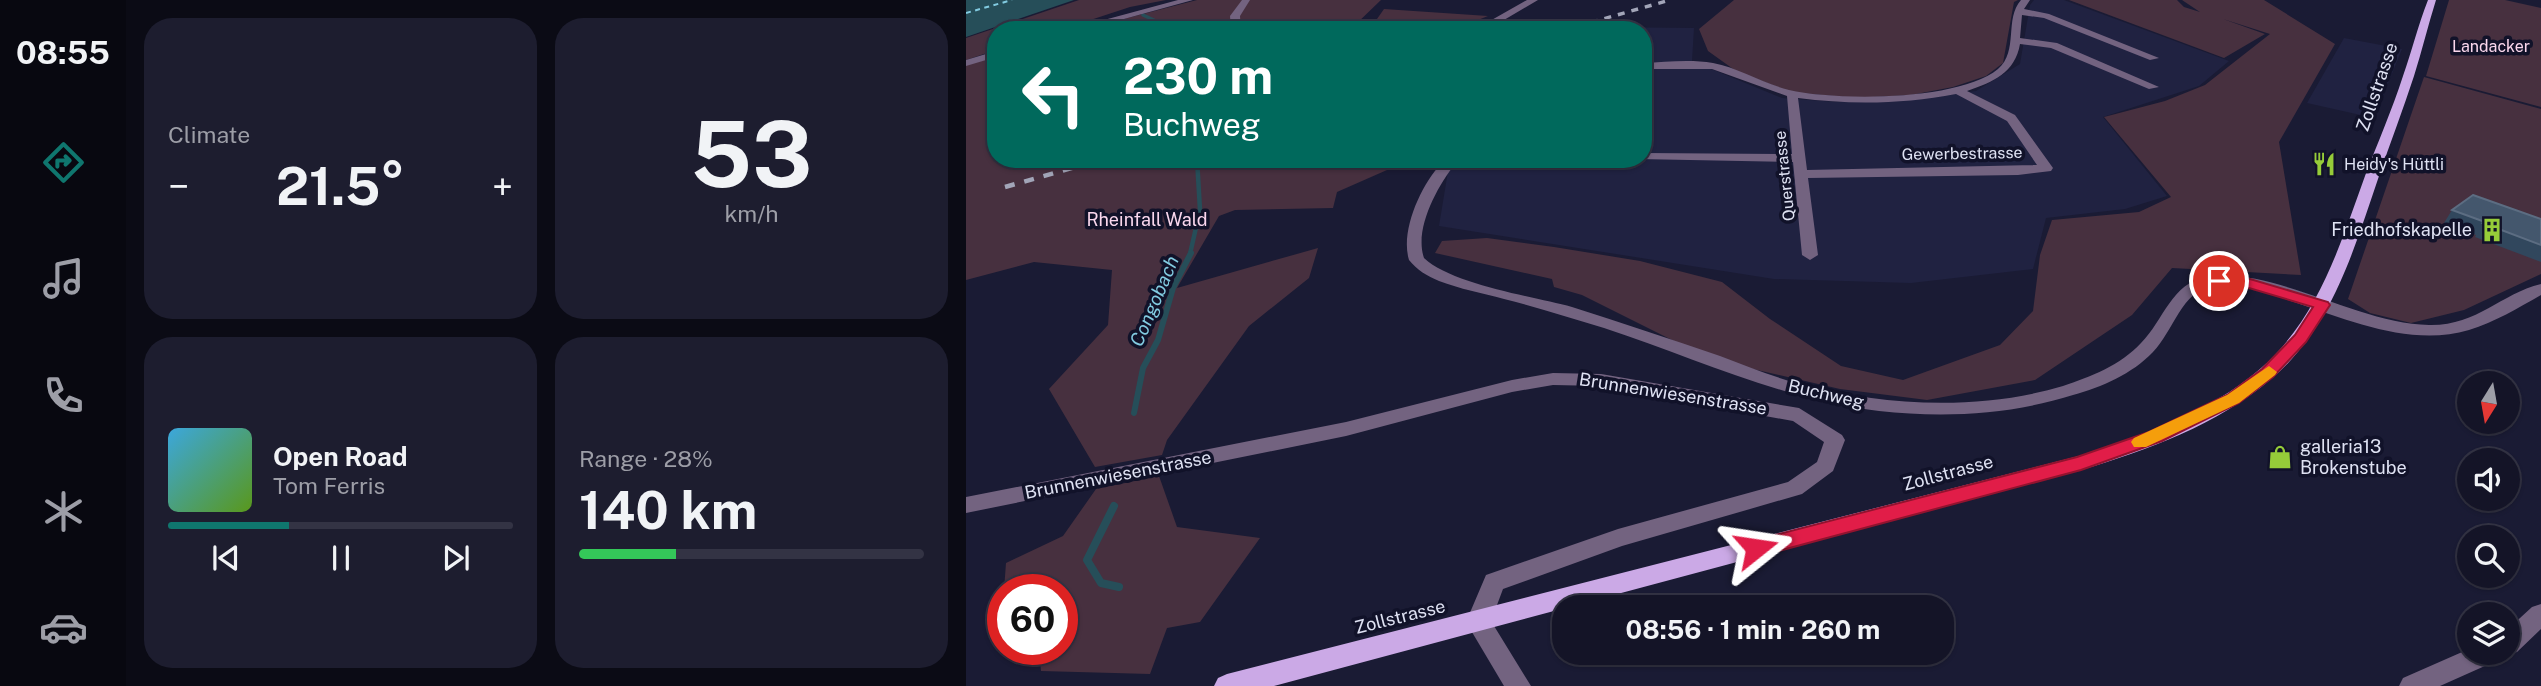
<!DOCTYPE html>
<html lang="en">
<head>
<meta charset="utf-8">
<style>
	body { margin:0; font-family:"Public Sans",sans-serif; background:#1d1d2f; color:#f1f3f6; height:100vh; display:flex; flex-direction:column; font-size:26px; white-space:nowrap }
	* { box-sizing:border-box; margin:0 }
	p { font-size:23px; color:#9d9ea7 }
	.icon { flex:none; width:38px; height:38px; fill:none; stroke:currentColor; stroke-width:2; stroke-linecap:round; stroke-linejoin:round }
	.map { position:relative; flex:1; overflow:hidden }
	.side { display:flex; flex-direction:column; gap:18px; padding:18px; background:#0b0b15; width:840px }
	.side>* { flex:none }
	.top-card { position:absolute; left:21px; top:21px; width:665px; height:147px; border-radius:28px; box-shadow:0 2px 5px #0004,0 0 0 2px #334; background:#00695c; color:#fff; overflow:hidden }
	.needle { width:46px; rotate:191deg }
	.tools { position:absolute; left:1491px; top:371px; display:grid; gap:14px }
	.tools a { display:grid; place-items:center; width:63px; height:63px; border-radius:50%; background:#141427; box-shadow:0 2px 5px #0004,0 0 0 2px #334; font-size:35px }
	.speed { position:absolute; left:21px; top:574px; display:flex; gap:14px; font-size:35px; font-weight:700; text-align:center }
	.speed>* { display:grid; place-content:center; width:91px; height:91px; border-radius:50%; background:#141427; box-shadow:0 2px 5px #0004,0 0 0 2px #334; line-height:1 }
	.speed .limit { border:10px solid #d22; background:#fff; color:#111 }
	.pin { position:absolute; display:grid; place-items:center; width:60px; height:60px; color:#fff; margin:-30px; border:4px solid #fff; border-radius:50%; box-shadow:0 2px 7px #0007 }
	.me { position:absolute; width:77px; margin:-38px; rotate:75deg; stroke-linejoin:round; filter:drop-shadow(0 0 5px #0008) }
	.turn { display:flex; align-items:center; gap:24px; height:147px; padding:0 21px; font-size:32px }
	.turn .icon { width:91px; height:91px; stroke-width:2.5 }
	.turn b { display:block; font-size:49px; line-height:60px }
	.big { font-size:52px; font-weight:700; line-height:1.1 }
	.side .tile { flex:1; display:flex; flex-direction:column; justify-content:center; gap:10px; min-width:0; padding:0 24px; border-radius:28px; background:#1d1d2f }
	.side .dial { align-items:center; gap:0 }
	.dial b { font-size:91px; line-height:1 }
	.song { display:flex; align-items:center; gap:21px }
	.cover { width:84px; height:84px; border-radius:10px; background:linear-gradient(135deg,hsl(200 70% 55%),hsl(90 70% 35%)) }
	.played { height:7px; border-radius:4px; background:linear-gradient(90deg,#0f766e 35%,#334 35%) }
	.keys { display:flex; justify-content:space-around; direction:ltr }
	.heat { display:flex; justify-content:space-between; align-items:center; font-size:38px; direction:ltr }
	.charge { height:10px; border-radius:5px; background:linear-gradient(90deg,#34c759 28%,#334 0) }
	.side .tiles { flex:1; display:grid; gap:18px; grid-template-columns:repeat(2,1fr) }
	.trip { position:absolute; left:586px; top:595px; width:402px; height:70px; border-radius:28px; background:#141427; box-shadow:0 2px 5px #0004,0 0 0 2px #334; font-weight:700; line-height:70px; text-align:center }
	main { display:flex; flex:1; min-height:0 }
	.menu { display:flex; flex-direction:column; width:126px; justify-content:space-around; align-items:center; background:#080810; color:#9d9ea7 }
	.menu .icon { width:49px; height:49px }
	.menu .active { color:#0f766e }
	.menu b { font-size:32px; color:#f1f3f6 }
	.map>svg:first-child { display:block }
	.built { fill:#202241 }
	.green { fill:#47303f }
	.water { fill:#264e59 }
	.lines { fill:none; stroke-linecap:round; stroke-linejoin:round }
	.stream-far3 { stroke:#264e59; stroke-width:3.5 }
	.stream-far2 { stroke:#264e59; stroke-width:4.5 }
	.stream-far1 { stroke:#264e59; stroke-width:6 }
	.stream { stroke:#264e59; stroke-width:8 }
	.ferry { stroke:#82cbe1; stroke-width:2; stroke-dasharray:5 4.5; stroke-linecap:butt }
	.minor { fill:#736380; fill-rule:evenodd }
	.major { fill:#cba9e6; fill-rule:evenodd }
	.rail-far1 { stroke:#a2a5b8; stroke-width:3.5; stroke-dasharray:7 7; stroke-linecap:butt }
	.rail { stroke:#a2a5b8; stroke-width:4.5; stroke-dasharray:10 10; stroke-linecap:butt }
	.wall { fill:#31475d }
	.building { fill:#44576d; stroke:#5c6d82; stroke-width:2 }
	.route { fill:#e11d48; stroke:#92132f; stroke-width:2 }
	.slow { fill:#f59e0b }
	.labels { text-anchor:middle; stroke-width:7; stroke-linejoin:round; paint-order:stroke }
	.far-park-label { font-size:16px; fill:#fad7ed; stroke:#111229 }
	.far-street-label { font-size:16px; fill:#dfe2f3; stroke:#111229 }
	.far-poi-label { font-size:16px; fill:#dfe2f3; stroke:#111229; text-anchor:start }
	.street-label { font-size:18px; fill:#dfe2f3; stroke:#111229 }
	.park-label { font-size:18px; fill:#fad7ed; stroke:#111229 }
	.poi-label { font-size:18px; fill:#dfe2f3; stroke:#111229; text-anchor:end }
	.water-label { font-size:19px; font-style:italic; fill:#82cbe1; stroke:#111229 }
</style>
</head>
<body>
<main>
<nav class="menu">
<b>08:55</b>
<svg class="icon active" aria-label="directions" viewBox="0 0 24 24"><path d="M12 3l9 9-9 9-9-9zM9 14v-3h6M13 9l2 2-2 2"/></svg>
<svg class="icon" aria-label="music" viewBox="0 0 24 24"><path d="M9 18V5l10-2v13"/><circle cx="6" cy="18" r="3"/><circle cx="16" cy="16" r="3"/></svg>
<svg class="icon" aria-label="phone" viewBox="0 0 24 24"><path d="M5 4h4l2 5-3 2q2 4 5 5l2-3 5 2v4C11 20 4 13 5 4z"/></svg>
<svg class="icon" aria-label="climate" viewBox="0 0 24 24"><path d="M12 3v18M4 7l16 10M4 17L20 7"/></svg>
<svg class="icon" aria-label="car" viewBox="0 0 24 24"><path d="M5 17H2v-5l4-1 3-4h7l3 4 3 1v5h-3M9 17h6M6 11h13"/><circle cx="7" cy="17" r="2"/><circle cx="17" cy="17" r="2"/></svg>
</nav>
<section class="side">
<div class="tiles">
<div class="tile"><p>Climate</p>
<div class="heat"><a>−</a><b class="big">21.5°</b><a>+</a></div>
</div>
<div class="tile dial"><b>53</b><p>km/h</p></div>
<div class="tile">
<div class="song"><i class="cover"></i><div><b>Open Road</b><p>Tom Ferris</p></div></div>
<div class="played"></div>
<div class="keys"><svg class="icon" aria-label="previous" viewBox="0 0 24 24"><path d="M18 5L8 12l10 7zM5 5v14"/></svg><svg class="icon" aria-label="pause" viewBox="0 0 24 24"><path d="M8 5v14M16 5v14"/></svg><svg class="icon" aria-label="next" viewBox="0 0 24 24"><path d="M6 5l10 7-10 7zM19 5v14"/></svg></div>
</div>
<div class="tile"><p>Range · 28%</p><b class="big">140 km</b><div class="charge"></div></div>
</div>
</section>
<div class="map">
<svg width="1575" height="686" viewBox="0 0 1575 686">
	<rect width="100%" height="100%" fill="#1a1b34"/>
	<!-- built -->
	<path class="built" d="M1068,0H1098L1263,61L1233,86L1137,117L1201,196L1159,209L1080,218L1067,269L945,283L808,279L473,226L484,159H677V30H618L627,27L728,28L726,61L816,98L871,102L952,99L1010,91L1054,64L1064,5Z
		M1378,38L1436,49L1408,118L1341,103Z"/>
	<!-- green -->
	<path class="green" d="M113,0H200L164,7L94,30H30V50L0,60V38Z
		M231,0H415L388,26L400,30H115Z
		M768,0H1052L1048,2L1037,63L1020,76L987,87L945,95L889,98L824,92L770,71L742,51L733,29Z
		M1103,0H1211L1218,7L1234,12L1216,0H1298L1369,44L1313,142L1335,275L1206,268L1166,315L1069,380L961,400L874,389L769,365L724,349L616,295L588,287L586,279L469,253L476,241L521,238L588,247L674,261L756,282L804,319L875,366L937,380L1034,345L1067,311L1074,255L1086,220L1173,212L1205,197L1138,117L1199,101L1239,85L1304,34L1257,19L1299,34L1258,58Z
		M1483,0H1539L1575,8V107L1460,76Z
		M418,9L522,16L487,30L404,29Z
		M30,56V159H446L371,192L367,208L269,210L253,216L211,288L352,248L343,278L283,326L201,440L196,455L129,467L83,389L142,325L146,270L68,262L0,280V65Z
		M1458,77L1575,109V274L1498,310L1445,323L1404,313L1382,299Z
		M193,476L211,527L294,538L234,622L201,628L184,674L75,671L73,649H96V590H38L40,563L97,536L130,489Z"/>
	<!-- water -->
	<path class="water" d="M0,0H108L0,37Z"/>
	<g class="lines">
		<!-- stream-far3 -->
		<path class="stream-far3" d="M177,15L209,30"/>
		<!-- stream-far2 -->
		<path class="stream-far2" d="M224,254L234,210L231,159"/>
		<!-- stream-far1 -->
		<path class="stream-far1" d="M168,413L177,368L192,340L207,288L225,253"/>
		<!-- stream -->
		<path class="stream" d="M148,506L121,560L135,583L153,587"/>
		<!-- ferry -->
		<path class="ferry" d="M0,13L46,0"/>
		<!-- minor -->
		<path class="minor" d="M212,0H227L118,30H101Z
			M276,0H284L274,16L275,30H265L264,16Z
			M561,0H572L521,30H508Z
			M1055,0H1064L1058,9L1083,14L1193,58L1184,60L1078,18L1056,15L1054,38L1091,43L1193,87L1183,89L1085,48L1054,44C1049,73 1027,82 1001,91L1049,115L1087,168L1085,171L1052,175L842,178L852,255L844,260L836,255L827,162L672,159H677V153L826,154L821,96L746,69H677V63C700,62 724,59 747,63C773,68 796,83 823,90C871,101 993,101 1032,69C1053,51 1038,19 1055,0ZM990,94L1041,121L1071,165L841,170L832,98C885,105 938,104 990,94Z
			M30,51V57L0,66V60Z
			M471,159H485L489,164C471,187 448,229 458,258C487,285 566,296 606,307C656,323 705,339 754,356C781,366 807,377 834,384C917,406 1014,411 1097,386C1124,377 1155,365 1175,343C1198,320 1205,283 1241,277C1306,266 1392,324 1463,325C1511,326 1534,294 1575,284V295C1552,308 1529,322 1503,330C1446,347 1385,321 1331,303C1304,294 1276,282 1247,286C1216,290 1207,332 1187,352C1166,374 1136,387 1107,395C1044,415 978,418 913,411C817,400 729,358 638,328C605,318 571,307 538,299C516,293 494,289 473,281C461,276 451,270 443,260C434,231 455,185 475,164Z
			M587,373L635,374L833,408L876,435L879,440L867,471L836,494L656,546L537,589L525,621L565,686H538L500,622L520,575L652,529L822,482L851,462L858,442L827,421L635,386L587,385L546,392L380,436L0,513V497L380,422L546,380Z
			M1575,604V629L1551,652L1542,655L1536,653H1542V629L1566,607Z
			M1503,649V653H1534L1530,661L1474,686H1433L1437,678Z"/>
		<!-- major -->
		<path class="major" d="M1462,0H1470C1462,25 1456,51 1448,76C1437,110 1424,143 1413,176C1388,249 1366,328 1305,379C1251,425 1182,450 1115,470L308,686H248L252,678L261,674L1113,456C1176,436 1243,413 1294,369C1352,319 1374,245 1399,176C1412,142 1426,110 1437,76C1446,51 1452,25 1462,0Z"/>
		<!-- rail-far1 -->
		<path class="rail-far1" d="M598,30L704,0"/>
		<!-- rail -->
		<path class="rail" d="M39,187L138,159"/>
	</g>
	<!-- wall -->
	<path class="wall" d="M1486,210L1575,219V262L1509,237L1510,235L1478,223Z"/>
	<!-- building -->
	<path class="building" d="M1507,195L1575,219V245L1517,223L1519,222L1486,210Z"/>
	<!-- route -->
	<path class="route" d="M1253,276L1284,279L1362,302L1364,305L1340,342L1307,377L1273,403L1196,441L1115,470L790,557L782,554L779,548L782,543L790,540L1111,457L1183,432L1261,395L1296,369L1329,335L1347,307L1283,288L1248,284L1246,281Z"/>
	<!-- slow -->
	<path class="slow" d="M1303,366L1311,372L1309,375L1273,403L1180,447H1168L1165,442L1168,438L1261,395Z"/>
	<!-- icons -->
	<defs>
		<g id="restaurant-bare" transform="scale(1.89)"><path d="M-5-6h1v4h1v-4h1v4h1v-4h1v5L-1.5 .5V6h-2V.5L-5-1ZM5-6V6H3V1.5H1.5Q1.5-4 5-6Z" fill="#96cc39" stroke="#111229" stroke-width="2.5" paint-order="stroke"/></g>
		<g id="building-bare" transform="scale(1.89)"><path d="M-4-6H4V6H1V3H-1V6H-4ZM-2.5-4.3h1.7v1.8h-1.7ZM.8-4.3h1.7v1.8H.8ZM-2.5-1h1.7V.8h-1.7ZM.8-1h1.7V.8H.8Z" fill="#96cc39" stroke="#111229" stroke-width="2.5" paint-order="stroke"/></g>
		<g id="shop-bare" transform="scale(1.89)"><path d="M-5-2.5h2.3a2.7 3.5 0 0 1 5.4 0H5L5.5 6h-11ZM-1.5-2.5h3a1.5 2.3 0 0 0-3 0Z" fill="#96cc39" stroke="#111229" stroke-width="2.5" paint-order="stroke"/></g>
	</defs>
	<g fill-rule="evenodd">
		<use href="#restaurant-bare" x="1358" y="164"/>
		<use href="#building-bare" x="1526" y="230"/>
		<use href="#shop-bare" x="1314" y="457"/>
	</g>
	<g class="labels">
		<!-- far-park labels -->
		<g class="far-park-label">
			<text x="1525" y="52">Landacker</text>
		</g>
		<!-- far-street labels -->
		<g class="far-street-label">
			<text transform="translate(996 153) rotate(-1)" y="6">Gewerbestrasse</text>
			<text transform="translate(818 176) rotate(-96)" y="6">Querstrasse</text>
		</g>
		<!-- far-poi labels -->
		<g class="far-poi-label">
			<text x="1378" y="170">Heidy's Hüttli</text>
		</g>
		<!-- street labels -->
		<g class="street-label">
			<text transform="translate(1411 87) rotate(-71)" y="6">Zollstrasse</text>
			<text transform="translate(707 394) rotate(9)" y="6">Brunnenwiesenstrasse</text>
			<text transform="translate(860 394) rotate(13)" y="6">Buchweg</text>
			<text transform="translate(982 473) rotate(-15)" y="6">Zollstrasse</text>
			<text transform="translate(152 475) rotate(-11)" y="6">Brunnenwiesenstrasse</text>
			<text transform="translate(434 617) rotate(-14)" y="6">Zollstrasse</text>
		</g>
		<!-- park labels -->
		<g class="park-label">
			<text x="181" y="226">Rheinfall Wald</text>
		</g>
		<!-- poi labels -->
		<g class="poi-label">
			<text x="1506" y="236">Friedhofskapelle</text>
			<text x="1334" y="453" text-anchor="start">galleria13<tspan x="1334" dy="21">Brokenstube</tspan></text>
		</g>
		<!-- water labels -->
		<g class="water-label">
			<text transform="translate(188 301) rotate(-67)" y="7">Congobach</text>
		</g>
	</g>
</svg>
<div class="tools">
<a><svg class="needle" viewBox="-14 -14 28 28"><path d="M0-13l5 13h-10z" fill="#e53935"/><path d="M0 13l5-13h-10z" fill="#9d9ea7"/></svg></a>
<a><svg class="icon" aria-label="sound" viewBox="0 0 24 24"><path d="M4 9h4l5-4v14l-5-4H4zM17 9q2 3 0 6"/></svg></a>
<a><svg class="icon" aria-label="search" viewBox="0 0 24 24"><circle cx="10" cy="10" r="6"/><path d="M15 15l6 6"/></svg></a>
<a><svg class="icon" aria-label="layers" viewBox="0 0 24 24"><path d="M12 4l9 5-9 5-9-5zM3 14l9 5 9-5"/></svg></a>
</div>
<div class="speed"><div class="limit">60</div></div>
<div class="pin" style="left:1253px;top:281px;background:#d93025"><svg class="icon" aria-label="arrive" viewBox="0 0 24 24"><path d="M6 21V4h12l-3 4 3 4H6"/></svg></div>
<svg class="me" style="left:790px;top:548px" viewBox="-20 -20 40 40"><path d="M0-17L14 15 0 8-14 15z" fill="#e11d48" stroke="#fff" stroke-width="4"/></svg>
<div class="trip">08:56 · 1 min · 260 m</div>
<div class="top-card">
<div class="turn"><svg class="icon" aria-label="left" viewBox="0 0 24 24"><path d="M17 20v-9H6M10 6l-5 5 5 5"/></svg><div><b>230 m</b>Buchweg</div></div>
</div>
</div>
</main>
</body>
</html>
